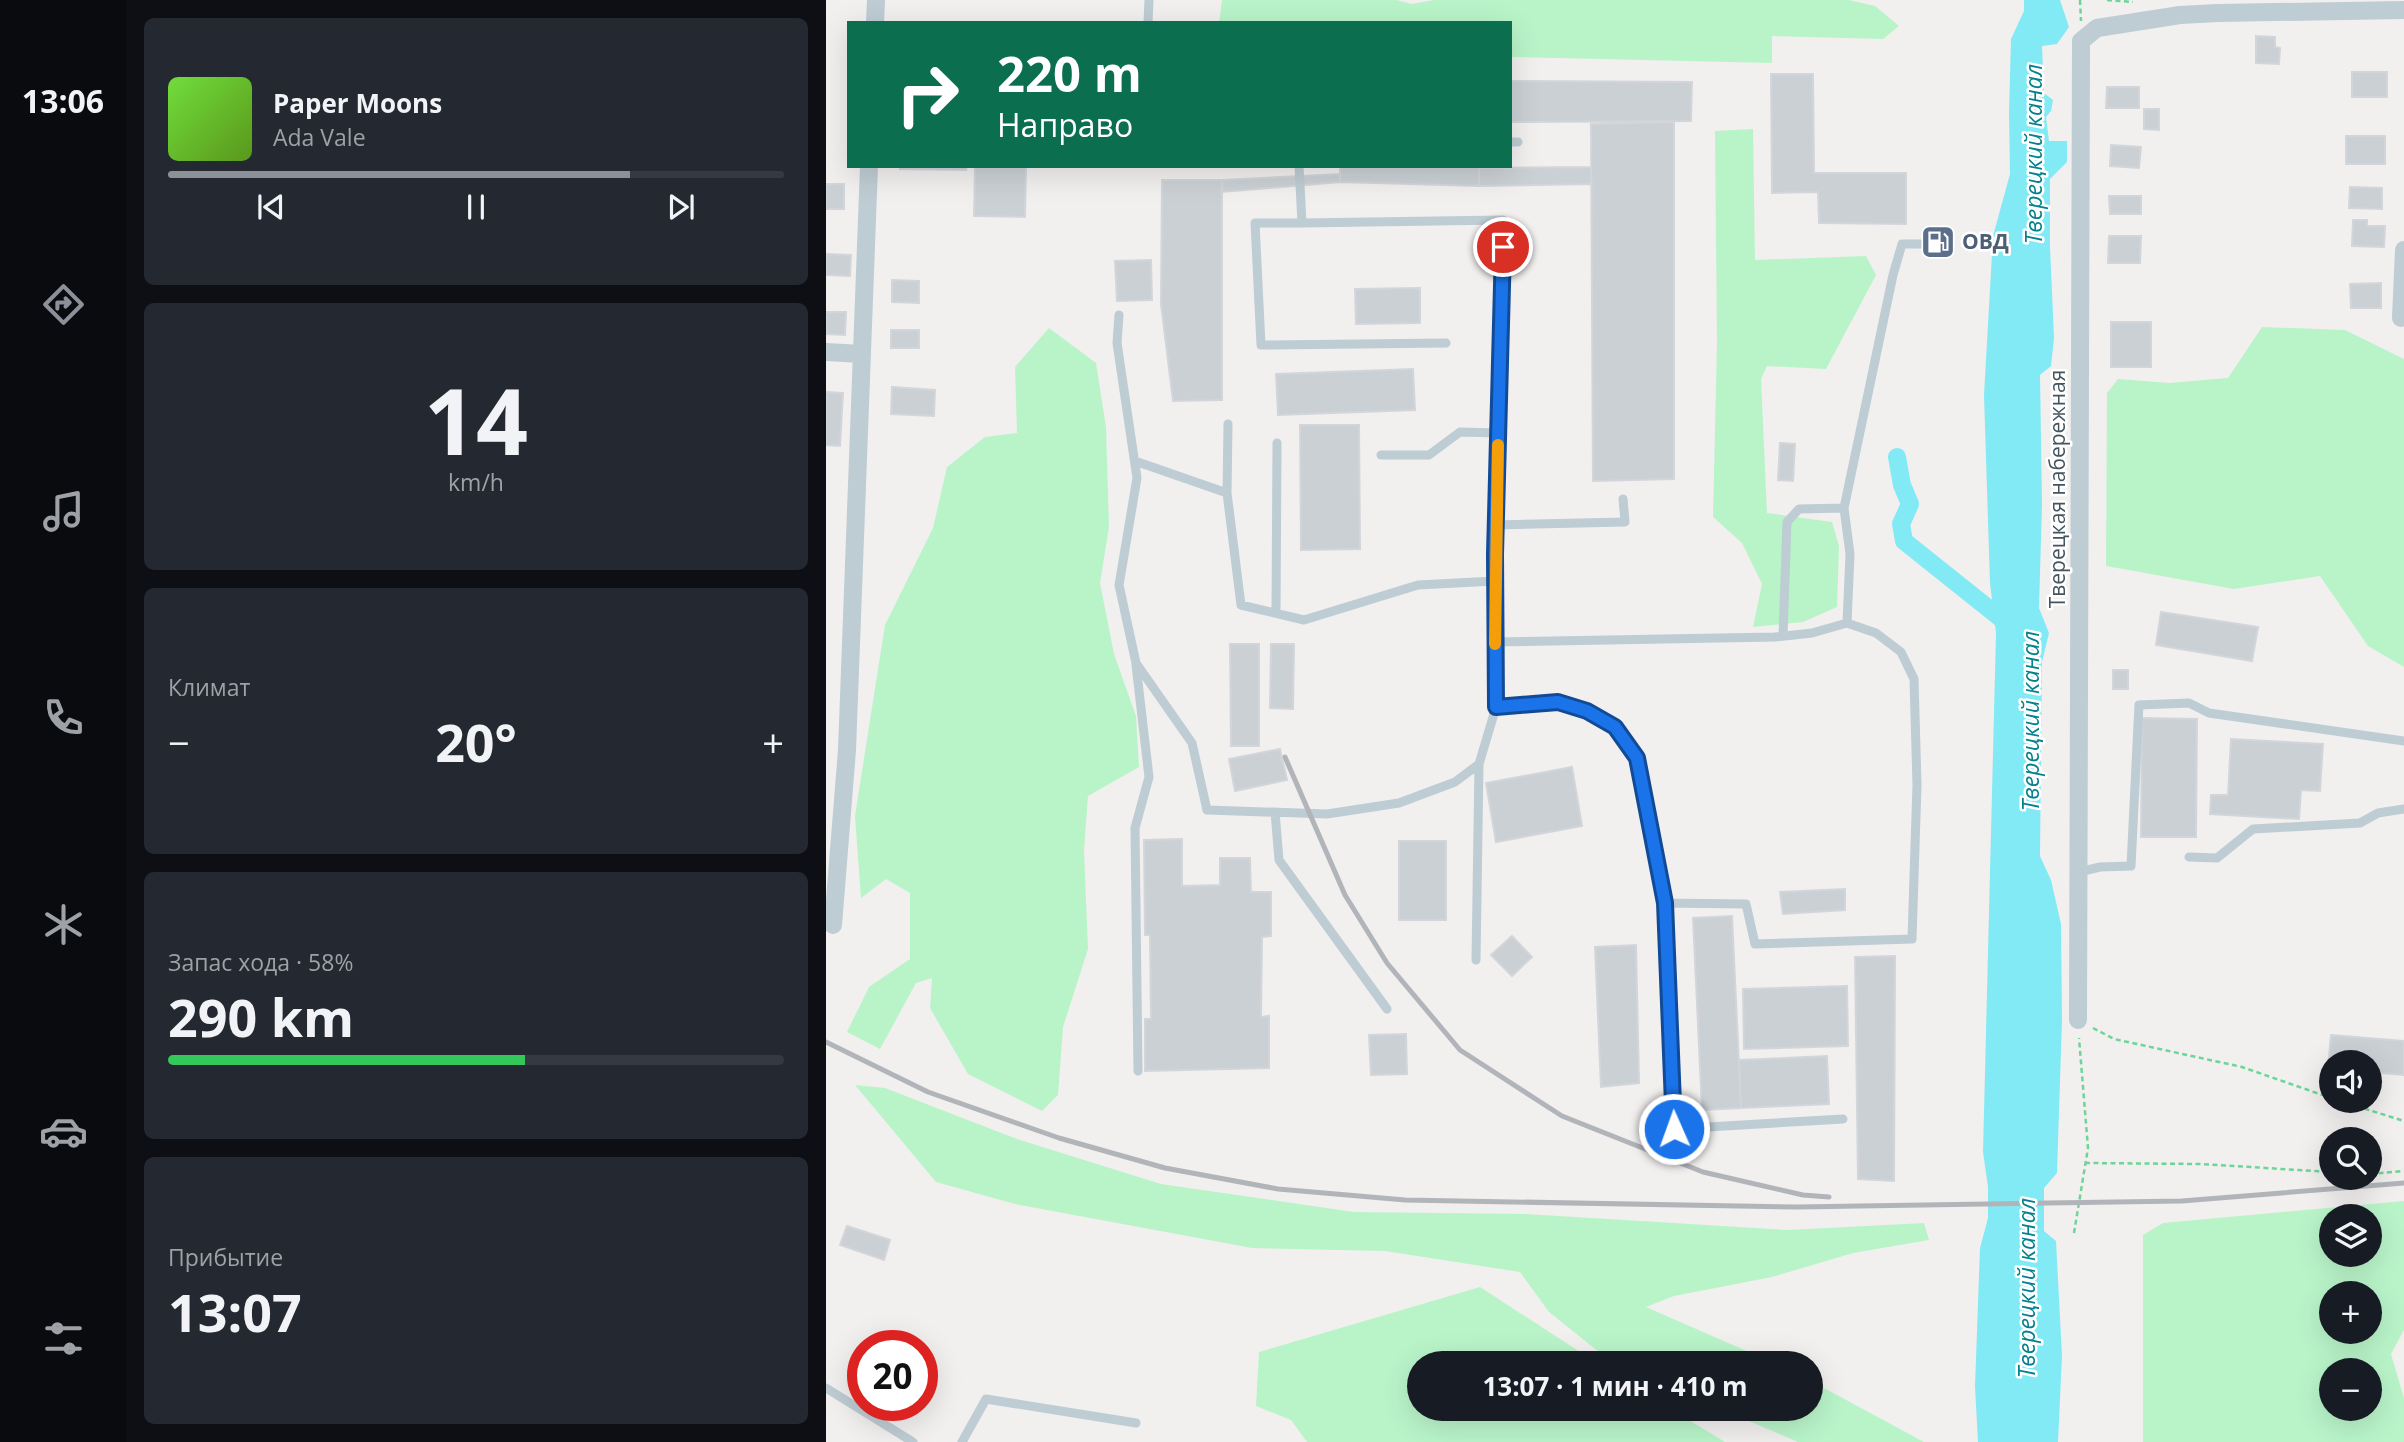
<!DOCTYPE html>
<html lang="ru">
<head>
<meta charset="utf-8">
<style>
	body { margin:0; font-family:"Open Sans",sans-serif; background:#242831; color:#f1f3f6; height:100vh; display:flex; flex-direction:column; font-size:26px; white-space:nowrap }
	* { box-sizing:border-box; margin:0 }
	p { font-size:23px; color:#9ea1a6 }
	.icon { flex:none; width:38px; height:38px; fill:none; stroke:currentColor; stroke-width:2; stroke-linecap:round; stroke-linejoin:round }
	.map { position:relative; flex:1; overflow:hidden }
	.sheet { display:flex; flex-direction:column; gap:18px; padding:18px; background:#0d0f14; width:700px }
	.sheet>* { flex:none }
	.hud { position:absolute; left:21px; top:21px; width:665px; height:147px; border-radius:0px; box-shadow:0 7px 28px #0002; background:#0b6e4f; color:#fff; overflow:hidden }
	.fabs { position:absolute; left:1493px; top:1050px; display:grid; gap:14px }
	.fabs a { display:grid; place-items:center; width:63px; height:63px; border-radius:50%; background:#171b24; box-shadow:0 7px 28px #0002; font-size:35px }
	.speed { position:absolute; left:21px; top:1330px; display:flex; gap:14px; font-size:35px; font-weight:700; text-align:center }
	.speed>* { display:grid; place-content:center; width:91px; height:91px; border-radius:50%; background:#171b24; box-shadow:0 7px 28px #0002; line-height:1 }
	.speed .limit { border:10px solid #d22; background:#fff; color:#111 }
	.pin { position:absolute; display:grid; place-items:center; width:60px; height:60px; color:#fff; margin:-30px; border:4px solid #fff; border-radius:50%; box-shadow:0 2px 7px #0007 }
	.me { position:absolute; width:77px; margin:-38px; rotate:358deg; stroke-linejoin:round; filter:drop-shadow(0 0 5px #0008) }
	.turn { display:flex; align-items:center; gap:24px; height:147px; padding:0 35px; font-size:32px }
	.turn .icon { width:91px; height:91px; stroke-width:2.5 }
	.turn b { display:block; font-size:49px; line-height:60px }
	.big { font-size:52px; font-weight:700; line-height:1.1 }
	.sheet .tile { flex:1; display:flex; flex-direction:column; justify-content:center; gap:10px; min-width:0; padding:0 24px; border-radius:10px; background:#242831 }
	.sheet .dial { align-items:center; gap:0 }
	.dial b { font-size:91px; line-height:1 }
	.song { display:flex; align-items:center; gap:21px }
	.cover { width:84px; height:84px; border-radius:10px; background:linear-gradient(135deg,hsl(100 70% 55%),hsl(90 70% 35%)) }
	.played { height:7px; border-radius:4px; background:linear-gradient(90deg,#8c9099 75%,#363941 75%) }
	.keys { display:flex; justify-content:space-around; direction:ltr }
	.heat { display:flex; justify-content:space-between; align-items:center; font-size:38px; direction:ltr }
	.charge { height:10px; border-radius:5px; background:linear-gradient(90deg,#34c759 58%,#363941 0) }
	.trip { position:absolute; left:581px; top:1351px; width:416px; height:70px; border-radius:35px; background:#171b24; box-shadow:0 7px 28px #0002; font-weight:700; line-height:70px; text-align:center }
	main { display:flex; flex:1; min-height:0 }
	.tabs { display:flex; flex-direction:column; width:126px; justify-content:space-around; align-items:center; background:#090b0e; color:#9ea1a6 }
	.tabs .icon { width:49px; height:49px }
	.tabs .selected { color:#8c9099 }
	.tabs b { font-size:32px; color:#f1f3f6 }
	.map>svg:first-child { display:block }
	.green { fill:#b9f4c9; fill-rule:evenodd }
	.water { fill:#82eaf5 }
	.lines { fill:none; stroke-linecap:round; stroke-linejoin:round }
	.canal { stroke:#82eaf5; stroke-width:18 }
	.building { fill:#cad0d4; stroke:#d2d6db; stroke-width:2 }
	.path { stroke:#6dd597; stroke-width:2.5; stroke-dasharray:5 3.5; stroke-linecap:butt }
	.lane { stroke:#beccd3; stroke-width:9 }
	.street { stroke:#beccd3; stroke-width:18 }
	.rail { stroke:#b1b5ba; stroke-width:5 }
	.route-casing { stroke:#114b97; stroke-width:18 }
	.route { stroke:#1a73e8; stroke-width:12 }
	.slow { stroke:#f59e0b; stroke-width:12 }
	.labels { text-anchor:middle; stroke-width:5; stroke-linejoin:round; paint-order:stroke }
	.service-label { font-size:21px; font-weight:bold; fill:#4e5e75; stroke:#fff; text-anchor:start }
	.street-label { font-size:21px; fill:#45555f; stroke:#fff }
	.water-label { font-size:23px; font-style:italic; fill:#04808e; stroke:#fff }
</style>
</head>
<body>
<main>
<nav class="tabs">
<b>13:06</b>
<svg class="icon selected" aria-label="directions" viewBox="0 0 24 24"><path d="M12 3l9 9-9 9-9-9zM9 14v-3h6M13 9l2 2-2 2"/></svg>
<svg class="icon" aria-label="music" viewBox="0 0 24 24"><path d="M9 18V5l10-2v13"/><circle cx="6" cy="18" r="3"/><circle cx="16" cy="16" r="3"/></svg>
<svg class="icon" aria-label="phone" viewBox="0 0 24 24"><path d="M5 4h4l2 5-3 2q2 4 5 5l2-3 5 2v4C11 20 4 13 5 4z"/></svg>
<svg class="icon" aria-label="climate" viewBox="0 0 24 24"><path d="M12 3v18M4 7l16 10M4 17L20 7"/></svg>
<svg class="icon" aria-label="car" viewBox="0 0 24 24"><path d="M5 17H2v-5l4-1 3-4h7l3 4 3 1v5h-3M9 17h6M6 11h13"/><circle cx="7" cy="17" r="2"/><circle cx="17" cy="17" r="2"/></svg>
<svg class="icon" aria-label="filters" viewBox="0 0 24 24"><path d="M4 7h16M4 17h16"/><circle cx="9" cy="7" r="2"/><circle cx="15" cy="17" r="2"/></svg>
</nav>
<section class="sheet">
<div class="tile">
<div class="song"><i class="cover"></i><div><b>Paper Moons</b><p>Ada Vale</p></div></div>
<div class="played"></div>
<div class="keys"><svg class="icon" aria-label="previous" viewBox="0 0 24 24"><path d="M18 5L8 12l10 7zM5 5v14"/></svg><svg class="icon" aria-label="pause" viewBox="0 0 24 24"><path d="M8 5v14M16 5v14"/></svg><svg class="icon" aria-label="next" viewBox="0 0 24 24"><path d="M6 5l10 7-10 7zM19 5v14"/></svg></div>
</div>
<div class="tile dial"><b>14</b><p>km/h</p></div>
<div class="tile"><p>Климат</p>
<div class="heat"><a>−</a><b class="big">20°</b><a>+</a></div>
</div>
<div class="tile"><p>Запас хода · 58%</p><b class="big">290 km</b><div class="charge"></div></div>
<div class="tile"><p>Прибытие</p><b class="big">13:07</b></div>
</section>
<div class="map">
<svg width="1578" height="1442" viewBox="0 0 1578 1442">
	<rect width="100%" height="100%" fill="#f2efef"/>
	<!-- green -->
	<path class="green" d="M396,0H571L585,4L608,0H1023L1049,6L1073,26L1057,39L946,36V63L684,57V23H393Z
		M927,129L929,260L1040,256L1050,275L1000,369L941,366L935,379L941,513L1006,522L1013,546L1011,607L977,622L927,627L936,584L916,543L887,517L891,343L889,131Z
		M1436,327L1519,330L1578,359V667L1542,646L1494,576L1408,589L1280,566L1281,393L1292,379L1343,383L1402,378Z
		M223,328L270,363L280,427L283,527L274,583L288,654L310,716L313,767L262,796L258,850L262,949L237,1027L232,1095L216,1111L142,1074L104,1008L106,978L90,983L54,1049L21,1032L43,987L84,959V893L60,879L35,898L29,816L59,625L107,528L121,467L159,437L191,433L189,367Z
		M29,1085L59,1088L191,1139L335,1184L528,1212L700,1214L961,1230L1098,1223L1103,1240L1027,1253L946,1277L848,1296L820,1307L948,1363H815L778,1356L723,1312L694,1272L559,1251L426,1248L189,1204L110,1182Z
		M1578,1201V1330L1565,1354L1578,1398V1442H1317V1235L1337,1223ZM1544,1216V1255H1505V1216ZM1544,1293V1332H1505V1293ZM1505,1370H1544V1409H1505Z
		M654,1287L771,1363H593V1409H845L899,1442H481L465,1420L430,1406L433,1352Z
		M985,1381L1098,1442H972L918,1419L902,1409H985Z"/>
	<!-- water -->
	<path class="water" d="M1198,0H1234L1243,27L1231,44L1216,46L1218,93L1227,100L1225,111L1220,117L1223,141H1241V162L1224,179V247L1228,338L1225,366L1214,375L1216,504L1213,608L1223,633L1216,662L1214,856L1225,880L1235,924L1236,1020L1231,1173L1218,1188V1231L1230,1241L1236,1356L1232,1442H1152L1149,1387L1154,1248L1162,1218V1187L1157,1152L1170,633L1164,583L1158,395L1167,236L1184,174L1183,113L1185,39L1198,11Z"/>
	<g class="lines">
		<!-- canal -->
		<path class="canal" d="M1071,457L1076,485L1084,504L1075,524L1078,541L1187,628"/>
	</g>
	<!-- building -->
	<path class="building" d="M1430,36L1449,37V47L1454,48L1453,64L1430,63Z
		M1526,72H1561V97H1526Z
		M945,74H987L988,173H1080V224L993,223L992,192L946,193Z
		M684,81L866,82L865,121L684,122Z
		M1281,87H1313V108H1280Z
		M1318,109H1333V130L1318,129Z
		M848,122V479L767,481L765,124Z
		M1520,136H1559V164H1520Z
		M1285,145L1315,147L1313,168L1284,166Z
		M74,166H141L140,170L74,169Z
		M149,166H200L199,217L148,216Z
		M514,166H653V186L514,182Z
		M765,167V184L653,186V168Z
		M514,174V182L396,192V180Z
		M336,180H396V400L347,401L335,304Z
		M0,184H18V209H0Z
		M1524,187L1556,188V209L1523,208Z
		M1283,196H1315V214H1284Z
		M1527,220H1541V226H1559L1558,247L1526,246Z
		M1283,236H1315L1314,263H1282Z
		M0,254L25,255L24,276L0,275Z
		M325,260L326,300L291,301L289,261Z
		M66,280L93,281V303L66,302Z
		M1555,283V308H1525L1524,284Z
		M594,288V323L530,324L529,289Z
		M0,312H20L19,335L0,334Z
		M1285,322H1325V367H1285Z
		M65,330H93V348H65Z
		M587,369L589,410L452,415L450,374Z
		M66,387L109,390L108,416L65,414Z
		M0,392L17,393L14,446L0,445Z
		M474,425H533L534,549L475,550Z
		M954,443L969,444L967,481L952,480Z
		M1335,612L1432,627L1426,661L1330,645Z
		M404,644H433V746H405Z
		M445,644H468L467,709L444,708Z
		M1287,670H1302V689H1287Z
		M1316,718L1371,719L1370,837H1315Z
		M1405,739L1497,744L1494,791L1475,790L1473,819L1384,814L1385,795H1402Z
		M454,749L461,780L409,791L403,759Z
		M746,767L756,826L670,842L660,783Z
		M356,839V886L394,885V858H424L425,892H445V936L436,937L435,1017L443,1016V1068L319,1071V1019H325L324,935H319L318,840Z
		M573,841H620V920H573Z
		M1019,889V910L957,914L954,892Z
		M906,916L915,1108L876,1110L867,918Z
		M686,936L706,957L686,976L665,955Z
		M810,945L813,1083L775,1087L769,947Z
		M1069,956L1068,1181L1032,1179L1029,957Z
		M1021,986L1022,1046L918,1049L917,989Z
		M580,1034L581,1074L545,1075L543,1035Z
		M1505,1035L1578,1041V1075L1544,1072V1062H1505V1069H1502Z
		M1001,1056L1003,1104L915,1108L913,1060Z
		M21,1226L64,1240L58,1260L14,1245Z"/>
	<g class="lines">
		<!-- path -->
		<path class="path" d="M1254,0L1255,21
			M1281,0L1307,2
			M1267,1028L1288,1039L1416,1067L1505,1098
			M1514,1101L1578,1121
			M1259,1163L1375,1164L1505,1172
			M1544,1174L1578,1171
			M1248,1233L1262,1148L1253,1038"/>
		<!-- lane -->
		<path class="lane" d="M322,23L323,0
			M684,142H692
			M473,166L476,223L677,220L669,554L670,707L732,702L761,711L789,727L811,758L839,903L848,1129L1017,1119
			M476,223H429L435,345L620,343
			M293,315L291,343L311,478L293,585L310,663L366,743L381,810L501,814L573,803L629,782L653,764L670,707
			M555,455H603L634,432L672,433
			M309,461L401,493L415,605L478,620L592,585L669,581
			M401,493L402,424
			M1018,508L1024,554L1021,623
			M670,525L799,522L797,499
			M450,613L451,443
			M957,636L961,522L973,509L1018,508L1067,275L1076,244H1095
			M669,642L949,637L986,633L1021,623L1050,633L1075,652L1088,679L1091,785L1086,939L929,944L920,904L839,903
			M310,665L323,777L309,828L312,1071
			M449,812L453,860L561,1009
			M1363,857L1391,858L1427,829L1534,823L1552,813L1578,809
			M1253,872L1274,867L1305,866L1313,705L1363,703L1383,713L1578,741
			M650,960L653,764
			M0,1388L87,1442
			M136,1442L160,1399L310,1423"/>
		<!-- street -->
		<path class="street" d="M49,23L50,0
			M1575,318L1578,250
			M0,352L36,354
			M7,925L21,750L43,166
			M1252,1020L1255,41L1271,28L1354,15L1392,13L1578,10"/>
		<!-- rail -->
		<path class="rail" d="M459,757L519,895L561,963L634,1050L736,1116L877,1172L977,1195L1003,1197
			M0,1042L102,1092L233,1138L339,1168L452,1189L579,1200L971,1207L1356,1201L1578,1183"/>
	</g>
	<g class="lines">
		<!-- route casing -->
		<g class="route-casing">
			<path id="route" d="M677,247L669,554L670,707L732,702L761,711L789,727L811,758L839,903L848,1129"/>
		</g>
		<!-- route -->
		<use href="#route" class="route"/>
		<!-- slow -->
		<path class="slow" d="M669,644L672,445"/>
	</g>
	<!-- icons -->
	<defs>
		<g id="fuel-square" transform="scale(1.75)"><rect x="-9" y="-9" width="18" height="18" rx="4" fill="#5c6f8a" stroke="#fff"/><path d="M-5.5-6h7V0h2V4h1.3V-2.5L3-4.5l.8-.8L6-3V5H2.5V1h-1V6h-7ZM-4.2-4.7v3.2H.2V-4.7Z" fill="#fff"/></g>
	</defs>
	<g fill-rule="evenodd">
		<use href="#fuel-square" x="1112" y="242"/>
	</g>
	<g class="labels">
		<!-- service labels -->
		<g class="service-label">
			<text x="1136" y="249">ОВД</text>
		</g>
		<!-- street labels -->
		<g class="street-label">
			<text transform="translate(1232 489) rotate(-90)" y="7">Тверецкая набережная</text>
		</g>
		<!-- water labels -->
		<g class="water-label">
			<text transform="translate(1208 154) rotate(-90)" y="8">Тверецкий канал</text>
			<text transform="translate(1205 721) rotate(-90)" y="8">Тверецкий канал</text>
			<text transform="translate(1201 1288) rotate(-90)" y="8">Тверецкий канал</text>
		</g>
	</g>
</svg>
<div class="fabs">
<a><svg class="icon" aria-label="sound" viewBox="0 0 24 24"><path d="M4 9h4l5-4v14l-5-4H4zM17 9q2 3 0 6"/></svg></a>
<a><svg class="icon" aria-label="search" viewBox="0 0 24 24"><circle cx="10" cy="10" r="6"/><path d="M15 15l6 6"/></svg></a>
<a><svg class="icon" aria-label="layers" viewBox="0 0 24 24"><path d="M12 4l9 5-9 5-9-5zM3 14l9 5 9-5"/></svg></a>
<a>+</a>
<a>−</a>
</div>
<div class="speed"><div class="limit">20</div></div>
<div class="pin" style="left:677px;top:247px;background:#d93025"><svg class="icon" aria-label="arrive" viewBox="0 0 24 24"><path d="M6 21V4h12l-3 4 3 4H6"/></svg></div>
<svg class="me" style="left:848px;top:1129px" viewBox="-20 -20 40 40"><circle r="17" fill="#1a73e8" stroke="#fff" stroke-width="3"/><path d="M0-11L8 9 0 5-8 9z" fill="#fff"/></svg>
<div class="trip">13:07 · 1 мин · 410 m</div>
<div class="hud">
<div class="turn"><svg class="icon" aria-label="right" viewBox="0 0 24 24"><path d="M7 20v-9h11M14 6l5 5-5 5"/></svg><div><b>220 m</b>Направо</div></div>
</div>
</div>
</main>
</body>
</html>
